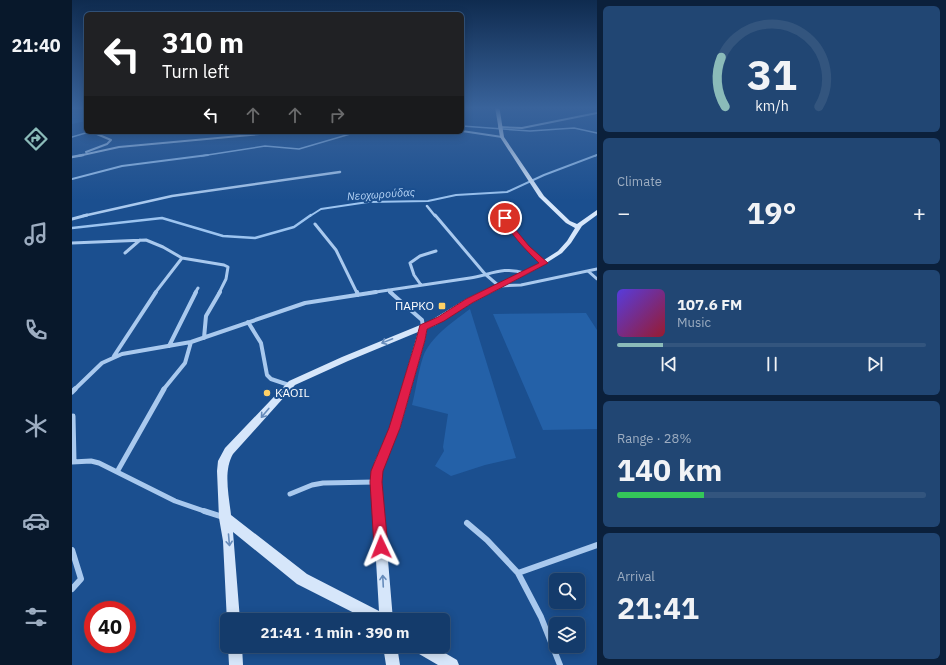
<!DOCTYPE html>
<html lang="en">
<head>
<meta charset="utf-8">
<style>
	body { margin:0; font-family:"IBM Plex Sans",sans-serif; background:#214673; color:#f1f3f6; height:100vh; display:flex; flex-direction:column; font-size:15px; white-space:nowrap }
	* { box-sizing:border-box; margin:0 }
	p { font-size:13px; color:#9dadc1 }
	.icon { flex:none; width:22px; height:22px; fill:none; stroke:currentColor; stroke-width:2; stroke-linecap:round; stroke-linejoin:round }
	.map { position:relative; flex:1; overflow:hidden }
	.sheet { display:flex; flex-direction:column; gap:6px; padding:6px; background:#0b203b; width:349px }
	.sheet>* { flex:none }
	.guide { position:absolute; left:12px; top:12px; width:380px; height:122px; border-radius:6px; box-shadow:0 2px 10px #0003,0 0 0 1px #33557e; background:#202124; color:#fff; overflow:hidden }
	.buttons { position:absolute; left:477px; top:573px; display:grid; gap:8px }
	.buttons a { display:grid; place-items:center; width:36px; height:36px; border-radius:6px; background:#143b6b; box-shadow:0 2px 10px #0003,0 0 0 1px #33557e; font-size:20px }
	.speed { position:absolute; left:12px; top:601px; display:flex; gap:8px; font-size:20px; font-weight:700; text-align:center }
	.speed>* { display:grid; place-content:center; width:52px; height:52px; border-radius:50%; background:#143b6b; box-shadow:0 2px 10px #0003,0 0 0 1px #33557e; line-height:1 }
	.speed .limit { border:6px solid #d22; background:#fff; color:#111 }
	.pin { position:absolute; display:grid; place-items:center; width:34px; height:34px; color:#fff; margin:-17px; border:2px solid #fff; border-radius:50%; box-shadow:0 1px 4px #0007 }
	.me { position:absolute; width:44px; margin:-22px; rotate:358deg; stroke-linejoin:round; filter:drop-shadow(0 0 3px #0008) }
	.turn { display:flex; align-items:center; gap:14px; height:84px; padding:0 12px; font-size:18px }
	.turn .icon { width:52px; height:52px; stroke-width:2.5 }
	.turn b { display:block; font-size:28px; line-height:34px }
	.lanes { display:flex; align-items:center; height:38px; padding:0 12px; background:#0003; justify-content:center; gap:20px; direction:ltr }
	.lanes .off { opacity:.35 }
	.big { font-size:30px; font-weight:800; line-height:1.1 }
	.sheet .tile { flex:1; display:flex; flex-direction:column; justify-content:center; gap:6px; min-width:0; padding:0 14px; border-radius:6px; background:#214673 }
	.sheet .dial { align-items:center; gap:0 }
	.dial svg { height:104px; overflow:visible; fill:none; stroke:#33557e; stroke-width:7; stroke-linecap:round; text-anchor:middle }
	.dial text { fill:#f1f3f6; stroke:none }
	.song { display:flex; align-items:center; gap:12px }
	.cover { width:48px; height:48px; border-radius:6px; background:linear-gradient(135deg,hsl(250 70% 55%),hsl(350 70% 35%)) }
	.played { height:4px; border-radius:2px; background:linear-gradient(90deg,#8bbbb9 15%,#33557e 15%) }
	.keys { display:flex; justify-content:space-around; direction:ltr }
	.heat { display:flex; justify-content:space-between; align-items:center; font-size:22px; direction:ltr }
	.charge { height:6px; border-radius:3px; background:linear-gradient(90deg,#34c759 28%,#33557e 0) }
	.trip { position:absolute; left:148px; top:613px; width:230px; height:40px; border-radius:6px; background:#143b6b; box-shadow:0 2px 10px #0003,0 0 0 1px #33557e; font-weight:800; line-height:40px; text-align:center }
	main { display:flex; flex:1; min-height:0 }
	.dock { display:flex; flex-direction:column; width:72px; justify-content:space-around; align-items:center; background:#08182b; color:#9dadc1 }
	.dock .icon { width:28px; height:28px }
	.dock .active { color:#8bbbb9 }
	.dock b { font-size:18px; color:#f1f3f6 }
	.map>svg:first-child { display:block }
	.green { fill:#2461a8 }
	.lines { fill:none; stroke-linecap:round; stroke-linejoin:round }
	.stream-far2 { stroke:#9cc4f0; stroke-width:1.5 }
	.stream-far1 { stroke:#9cc4f0; stroke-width:2 }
	.stream { stroke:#9cc4f0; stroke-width:2.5 }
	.street-far5 { stroke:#a9c9ee; stroke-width:2 }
	.street-far4 { stroke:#a9c9ee; stroke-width:2.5 }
	.street-far3 { stroke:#a9c9ee; stroke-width:3 }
	.street-far2 { stroke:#a9c9ee; stroke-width:4 }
	.street-far1 { stroke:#a9c9ee; stroke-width:5 }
	.street { stroke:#a9c9ee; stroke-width:6 }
	.secondary { fill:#d6e6fa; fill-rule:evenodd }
	.oneway { stroke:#668bba }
	.route { fill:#e11d48; stroke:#92132f }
	.poi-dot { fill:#ffd166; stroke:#1b4f8f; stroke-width:1.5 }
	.labels { text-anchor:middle; stroke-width:4; stroke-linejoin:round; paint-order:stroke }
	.far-water-label { font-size:11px; font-style:italic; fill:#b5d3f5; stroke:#1b4f8f }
	.poi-label { font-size:12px; fill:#fff; stroke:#1b4f8f; text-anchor:end }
</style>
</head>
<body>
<main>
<nav class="dock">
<b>21:40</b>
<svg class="icon active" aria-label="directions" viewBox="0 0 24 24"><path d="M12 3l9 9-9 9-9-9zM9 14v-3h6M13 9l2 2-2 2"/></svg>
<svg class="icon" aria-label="music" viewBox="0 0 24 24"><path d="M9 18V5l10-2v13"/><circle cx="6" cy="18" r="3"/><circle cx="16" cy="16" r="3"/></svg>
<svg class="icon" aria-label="phone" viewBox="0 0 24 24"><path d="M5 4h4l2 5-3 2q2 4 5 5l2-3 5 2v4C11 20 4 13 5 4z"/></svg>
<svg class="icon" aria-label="climate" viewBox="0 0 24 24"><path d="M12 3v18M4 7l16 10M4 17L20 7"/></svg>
<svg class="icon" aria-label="car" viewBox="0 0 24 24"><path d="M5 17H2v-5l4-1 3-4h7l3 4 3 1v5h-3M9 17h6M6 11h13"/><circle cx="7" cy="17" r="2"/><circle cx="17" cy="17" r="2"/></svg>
<svg class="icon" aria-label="filters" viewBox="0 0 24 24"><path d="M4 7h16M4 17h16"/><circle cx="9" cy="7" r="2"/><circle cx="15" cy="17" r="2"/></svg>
</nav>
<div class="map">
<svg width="525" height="665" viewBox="0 0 525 665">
	<rect width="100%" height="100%" fill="#1b4f8f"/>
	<!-- green -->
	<path class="green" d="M0,107H14V121L0,124Z
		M398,309L444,458L413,465L379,476L363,466L372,451L371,447L376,414L340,405C344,390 346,372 351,357C358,337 382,321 398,309Z
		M514,313L525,330V429L471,430L421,314Z"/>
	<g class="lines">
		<!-- stream-far2 -->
		<path class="stream-far2" d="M0,108H14
			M390,126L458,131L502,128L525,133
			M0,137L17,132
			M129,156L193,146L227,149L285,132
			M523,156L525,155"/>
		<!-- stream-far1 -->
		<path class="stream-far1" d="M0,179L50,166L136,155
			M238,216L249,209L296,202L356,201L384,195L435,192L472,175L525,155"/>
		<!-- stream -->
		<path class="stream" d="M0,228L90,218L151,236L183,238L222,227L239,215"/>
		<!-- street-far5 -->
		<path class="street-far5" d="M427,127L450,128L525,113
			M390,131L430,137
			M14,152L35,144L39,140L20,132
			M6,156L47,147L210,132"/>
		<!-- street-far4 -->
		<path class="street-far4" d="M0,157L11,155
			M355,206L363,216
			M11,216L100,196L268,172"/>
		<!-- street-far3 -->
		<path class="street-far3" d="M363,215L413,274L427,286L449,285L525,269
			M433,218L450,243L472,263
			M0,219L15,215
			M243,224L264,250L285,293
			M0,243L74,240L91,247L110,258L152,265L156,267L154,279L147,293
			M53,253L68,240
			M516,271L525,279
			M349,285L342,275L338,263L348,256L364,251
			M316,290L320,293
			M83,293L110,258
			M123,293L126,288
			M297,293C331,288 364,283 398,278C417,275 433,266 452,273"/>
		<!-- street-far2 -->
		<path class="street-far2" d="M285,292L286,295
			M318,292L350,320L351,327
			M176,322L189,343L195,375L199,379L217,385
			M132,338L134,316L148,292
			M97,346L124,292
			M42,356L84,292
			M2,390L30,363L50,354L119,342L233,303L304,292
			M91,390L113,363L119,342"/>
		<!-- street-far1 -->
		<path class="street-far1" d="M0,392L3,389
			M1,416L2,461
			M0,462L19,461L27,463L103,501L135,512
			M45,472L92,389
			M218,494L240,485L251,483L303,482"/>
		<!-- street -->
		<path class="street" d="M132,511L151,517
			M395,523L415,540L446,573
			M0,550L9,579L0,589
			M488,665L469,617L446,573L525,545"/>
		<!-- secondary -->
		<path class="secondary" d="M423,107H427L428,111L432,137L472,196L498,221L505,224L525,210V215L510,226L499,243L490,253L468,267L400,303L364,325L355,329L353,340L328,428L313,461L309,476L321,620H296L225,584L161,532L168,620H155V622L151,541L147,518L145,471L146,461L153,448L217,381L270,357L358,321L394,299L464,265L486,251L495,241L503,228L494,223L467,197L428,137ZM346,332L318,428L303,461L299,476L307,611L235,574L159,515C157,496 151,471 161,454L223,385L276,361Z
			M156,646H170L171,665H157Z
			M311,646H325L328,665H314Z
			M340,646H361L385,660L387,665H366L342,651Z"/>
	</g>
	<!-- one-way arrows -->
	<defs><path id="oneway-shaft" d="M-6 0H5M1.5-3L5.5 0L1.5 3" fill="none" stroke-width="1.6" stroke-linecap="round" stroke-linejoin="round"/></defs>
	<g class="oneway">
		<use href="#oneway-shaft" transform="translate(315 341) rotate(158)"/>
		<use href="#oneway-shaft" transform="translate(193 413) rotate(130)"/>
		<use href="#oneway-shaft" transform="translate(157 540) rotate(85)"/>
		<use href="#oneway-shaft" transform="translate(311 581) rotate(-93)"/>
	</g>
	<!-- sky -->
	<linearGradient id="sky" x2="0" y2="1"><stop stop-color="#0f2b4f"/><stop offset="0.54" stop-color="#39639b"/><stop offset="1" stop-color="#39639b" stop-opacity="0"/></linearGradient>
	<rect width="525" height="200" fill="url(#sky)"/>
	<!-- route -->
	<path class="route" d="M431,217H436L443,229L457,246L476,263L400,303L372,321L355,329L353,340L328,428L311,471L310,482L316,547L314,552L309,554L304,552L302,547L298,482L299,471L317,428L344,340L348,325L366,317L394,299L467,263C453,249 440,236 430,218Z"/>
	<!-- markers -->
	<g class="poi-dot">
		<rect x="366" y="302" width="8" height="8" rx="2"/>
		<circle cx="195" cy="393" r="4"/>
	</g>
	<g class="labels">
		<!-- far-water labels -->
		<g class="far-water-label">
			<text transform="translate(309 194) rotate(-4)" y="4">Νεοχωρούδας</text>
		</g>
		<!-- poi labels -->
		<g class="poi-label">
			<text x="362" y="310">ΠΑΡΚΟ</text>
			<text x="203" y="397" text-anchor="start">KAOIL</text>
		</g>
	</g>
</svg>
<div class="buttons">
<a><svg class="icon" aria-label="search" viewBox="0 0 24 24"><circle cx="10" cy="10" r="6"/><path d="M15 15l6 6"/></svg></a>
<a><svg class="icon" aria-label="layers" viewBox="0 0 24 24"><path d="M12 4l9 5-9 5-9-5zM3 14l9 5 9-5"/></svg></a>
</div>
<div class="speed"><div class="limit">40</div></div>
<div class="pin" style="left:433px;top:218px;background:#d93025"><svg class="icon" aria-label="arrive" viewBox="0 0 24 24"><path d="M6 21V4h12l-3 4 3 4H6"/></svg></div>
<svg class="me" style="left:309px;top:547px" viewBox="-20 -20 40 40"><path d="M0-17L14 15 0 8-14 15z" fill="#e11d48" stroke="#fff" stroke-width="4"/></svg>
<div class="trip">21:41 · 1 min · 390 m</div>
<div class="guide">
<div class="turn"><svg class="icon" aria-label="left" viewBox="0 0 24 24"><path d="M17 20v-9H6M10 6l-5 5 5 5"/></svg><div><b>310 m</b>Turn left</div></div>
<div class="lanes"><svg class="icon" aria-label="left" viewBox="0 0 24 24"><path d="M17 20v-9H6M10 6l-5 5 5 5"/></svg><svg class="icon off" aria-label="ahead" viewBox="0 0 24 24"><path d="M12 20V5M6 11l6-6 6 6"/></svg><svg class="icon off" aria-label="ahead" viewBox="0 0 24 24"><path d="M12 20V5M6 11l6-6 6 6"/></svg><svg class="icon off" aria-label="right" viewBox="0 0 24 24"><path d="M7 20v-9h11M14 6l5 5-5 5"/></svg></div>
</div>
</div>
<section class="sheet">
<div class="tile dial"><svg viewBox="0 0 100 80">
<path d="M14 69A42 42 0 1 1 86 69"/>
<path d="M14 69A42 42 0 0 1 11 31" stroke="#8bbbb9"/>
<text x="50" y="56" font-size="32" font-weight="700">31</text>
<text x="50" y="72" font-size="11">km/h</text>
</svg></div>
<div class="tile"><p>Climate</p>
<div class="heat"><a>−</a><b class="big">19°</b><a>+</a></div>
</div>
<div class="tile">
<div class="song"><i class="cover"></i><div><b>107.6 FM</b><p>Music</p></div></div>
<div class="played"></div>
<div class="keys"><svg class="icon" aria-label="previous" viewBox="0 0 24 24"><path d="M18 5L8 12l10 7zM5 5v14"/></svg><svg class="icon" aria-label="pause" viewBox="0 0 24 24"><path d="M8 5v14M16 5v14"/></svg><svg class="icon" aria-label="next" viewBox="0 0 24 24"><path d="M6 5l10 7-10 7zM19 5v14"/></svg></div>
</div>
<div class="tile"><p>Range · 28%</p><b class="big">140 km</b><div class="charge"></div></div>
<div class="tile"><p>Arrival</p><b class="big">21:41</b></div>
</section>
</main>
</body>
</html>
